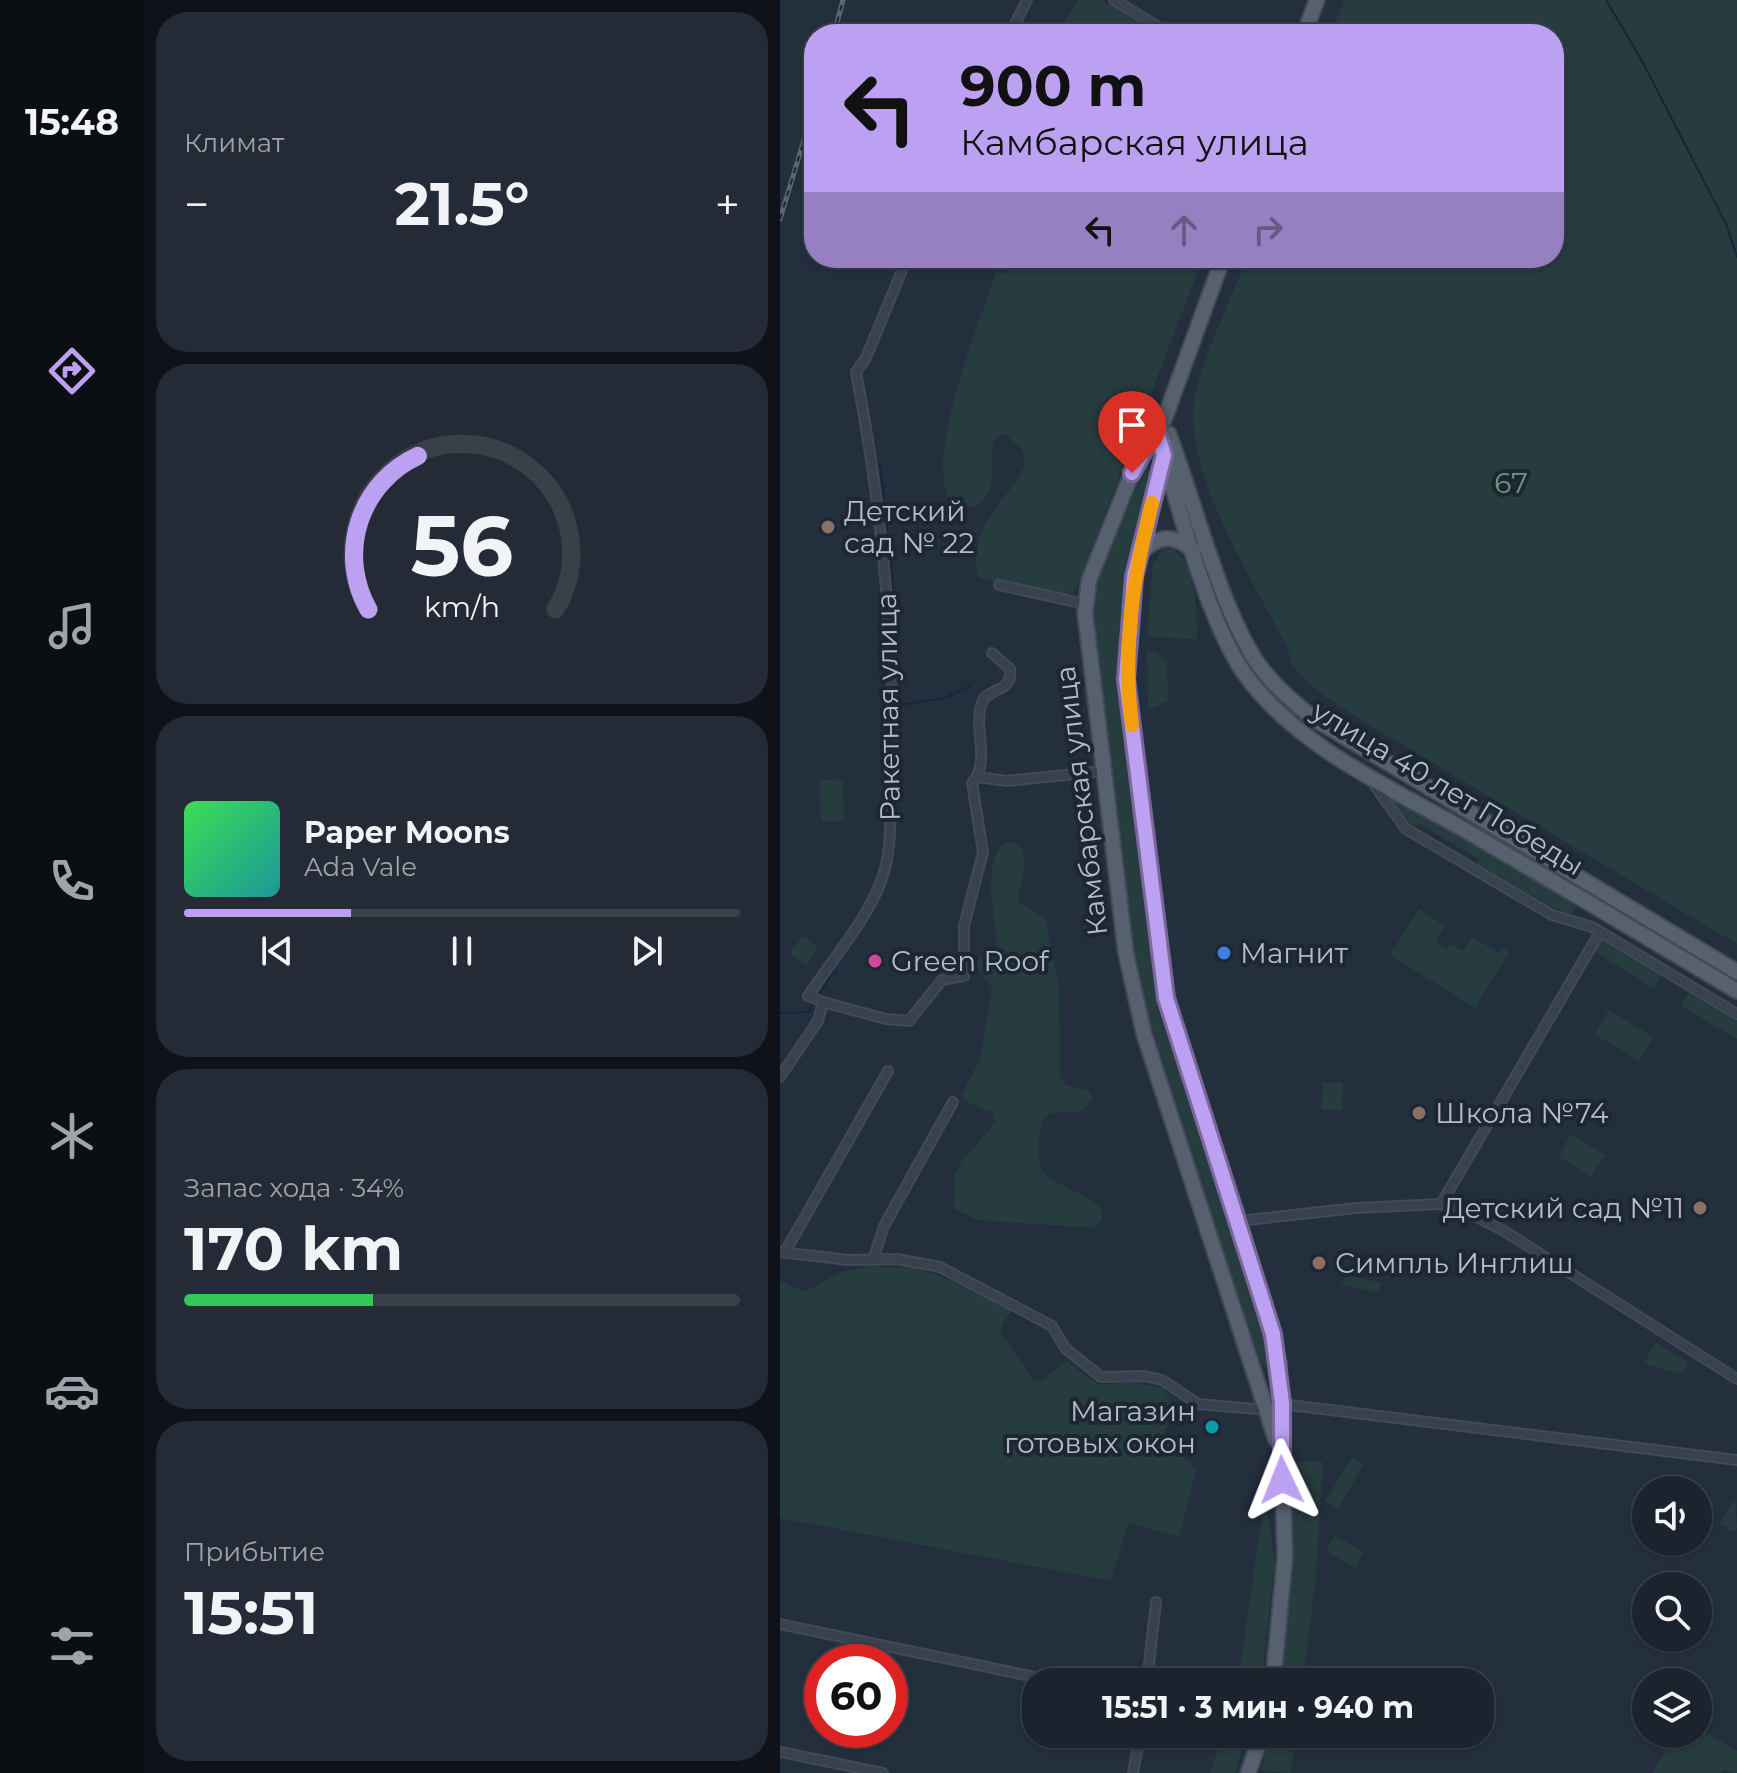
<!DOCTYPE html>
<html lang="ru">
<head>
<meta charset="utf-8">
<style>
	body { margin:0; font-family:Montserrat,sans-serif; background:#242b36; color:#f1f3f6; height:100vh; display:flex; flex-direction:column; font-size:30px; white-space:nowrap }
	* { box-sizing:border-box; margin:0 }
	p { font-size:26px; color:#a0a4aa }
	.icon { flex:none; width:44px; height:44px; fill:none; stroke:currentColor; stroke-width:2; stroke-linecap:round; stroke-linejoin:round }
	.map { position:relative; flex:1; overflow:hidden }
	.panel { display:flex; flex-direction:column; gap:12px; padding:12px; background:#0f1319; width:636px }
	.panel>* { flex:none }
	.top-card { position:absolute; left:24px; top:24px; width:760px; height:244px; border-radius:32px; box-shadow:0 2px 6px #0004,0 0 0 2px #39404a; background:#bca0f2; color:#111; overflow:hidden }
	.controls { position:absolute; left:852px; top:1476px; display:grid; gap:16px }
	.controls a { display:grid; place-items:center; width:80px; height:80px; border-radius:50%; background:#1b232e; box-shadow:0 2px 6px #0004,0 0 0 2px #39404a; font-size:40px }
	.speed { position:absolute; left:24px; top:1644px; display:flex; gap:16px; font-size:40px; font-weight:700; text-align:center }
	.speed>* { display:grid; place-content:center; width:104px; height:104px; border-radius:50%; background:#1b232e; box-shadow:0 2px 6px #0004,0 0 0 2px #39404a; line-height:1 }
	.speed .limit { border:12px solid #d22; background:#fff; color:#111 }
	.pin { position:absolute; display:grid; place-items:center; width:68px; height:68px; color:#fff; margin:-82px -34px; border-radius:50% 50% 50% 0; rotate:-45deg; box-shadow:0 0 8px #0007 }
	.pin .icon { rotate:45deg }
	.me { position:absolute; width:88px; margin:-44px; rotate:358deg; stroke-linejoin:round; filter:drop-shadow(0 0 6px #0008) }
	.turn { display:flex; align-items:center; gap:28px; height:168px; padding:0 24px; font-size:36px }
	.turn .icon { width:104px; height:104px; stroke-width:2.5 }
	.turn b { display:block; font-size:56px; line-height:68px }
	.lanes { display:flex; align-items:center; height:76px; padding:0 24px; background:#0003; justify-content:center; gap:40px; direction:ltr }
	.lanes .off { opacity:.35 }
	.big { font-size:60px; font-weight:700; line-height:1.1 }
	.panel .card { flex:1; display:flex; flex-direction:column; justify-content:center; gap:12px; min-width:0; padding:0 28px; border-radius:32px; background:#242b36 }
	.panel .dial { align-items:center; gap:0 }
	.dial svg { height:208px; overflow:visible; fill:none; stroke:#39404a; stroke-width:7; stroke-linecap:round; text-anchor:middle }
	.dial text { fill:#f1f3f6; stroke:none }
	.song { display:flex; align-items:center; gap:24px }
	.cover { width:96px; height:96px; border-radius:12px; background:linear-gradient(135deg,hsl(130 70% 55%),hsl(180 70% 35%)) }
	.played { height:8px; border-radius:4px; background:linear-gradient(90deg,#bca0f2 30%,#39404a 30%) }
	.keys { display:flex; justify-content:space-around; direction:ltr }
	.heat { display:flex; justify-content:space-between; align-items:center; font-size:44px; direction:ltr }
	.charge { height:12px; border-radius:6px; background:linear-gradient(90deg,#34c759 34%,#39404a 0) }
	.trip { position:absolute; left:242px; top:1668px; width:472px; height:80px; border-radius:32px; background:#1b232e; box-shadow:0 2px 6px #0004,0 0 0 2px #39404a; font-weight:700; line-height:80px; text-align:center }
	main { display:flex; flex:1; min-height:0 }
	.menu { display:flex; flex-direction:column; width:144px; justify-content:space-around; align-items:center; background:#0b0e12; color:#a0a4aa }
	.menu .icon { width:56px; height:56px }
	.menu .current { color:#bca0f2 }
	.menu b { font-size:36px; color:#f1f3f6 }
	.map>svg:first-child { display:block }
	.green { fill:#263c3f }
	.lines { fill:none; stroke-linecap:round; stroke-linejoin:round }
	.stream { stroke:#17263c; stroke-width:2 }
	.street-casing { stroke:#414a57; stroke-width:12 }
	.primary-casing { stroke:#414a57; stroke-width:18 }
	.street { stroke:#38414e; stroke-width:8 }
	.primary { stroke:#56606e; stroke-width:14 }
	.rail-casing { stroke:#5a6575; stroke-width:5 }
	.rail { stroke:#1d2633; stroke-width:2; stroke-dasharray:6; stroke-linecap:butt }
	.route-casing { stroke:#7a689d; stroke-width:20 }
	.route { stroke:#bca0f2; stroke-width:14 }
	.slow { stroke:#f59e0b; stroke-width:14 }
	.education-dot { fill:#8d6e63; stroke:#1d2633; stroke-width:3 }
	.shop-dot { fill:#3f7fe0; stroke:#1d2633; stroke-width:3 }
	.hotel-dot { fill:#d1479c; stroke:#1d2633; stroke-width:3 }
	.culture-dot { fill:#0f9aa8; stroke:#1d2633; stroke-width:3 }
	.labels { text-anchor:middle; stroke-width:8; stroke-linejoin:round; paint-order:stroke }
	.park-label { font-size:28px; fill:#6b9a76; stroke:#1d2633 }
	.poi-label { font-size:28px; fill:#b4bcc9; stroke:#1d2633; text-anchor:start }
	.street-label { font-size:28px; fill:#b4bcc9; stroke:#1d2633 }
</style>
</head>
<body>
<main>
<nav class="menu">
<b>15:48</b>
<svg class="icon current" aria-label="directions" viewBox="0 0 24 24"><path d="M12 3l9 9-9 9-9-9zM9 14v-3h6M13 9l2 2-2 2"/></svg>
<svg class="icon" aria-label="music" viewBox="0 0 24 24"><path d="M9 18V5l10-2v13"/><circle cx="6" cy="18" r="3"/><circle cx="16" cy="16" r="3"/></svg>
<svg class="icon" aria-label="phone" viewBox="0 0 24 24"><path d="M5 4h4l2 5-3 2q2 4 5 5l2-3 5 2v4C11 20 4 13 5 4z"/></svg>
<svg class="icon" aria-label="climate" viewBox="0 0 24 24"><path d="M12 3v18M4 7l16 10M4 17L20 7"/></svg>
<svg class="icon" aria-label="car" viewBox="0 0 24 24"><path d="M5 17H2v-5l4-1 3-4h7l3 4 3 1v5h-3M9 17h6M6 11h13"/><circle cx="7" cy="17" r="2"/><circle cx="17" cy="17" r="2"/></svg>
<svg class="icon" aria-label="filters" viewBox="0 0 24 24"><path d="M4 7h16M4 17h16"/><circle cx="9" cy="7" r="2"/><circle cx="15" cy="17" r="2"/></svg>
</nav>
<section class="panel">
<div class="card"><p>Климат</p>
<div class="heat"><a>−</a><b class="big">21.5°</b><a>+</a></div>
</div>
<div class="card dial"><svg viewBox="0 0 100 80">
<path d="M14 69A42 42 0 1 1 86 69"/>
<path d="M14 69A42 42 0 0 1 33 10" stroke="#bca0f2"/>
<text x="50" y="56" font-size="32" font-weight="700">56</text>
<text x="50" y="72" font-size="11">km/h</text>
</svg></div>
<div class="card">
<div class="song"><i class="cover"></i><div><b>Paper Moons</b><p>Ada Vale</p></div></div>
<div class="played"></div>
<div class="keys"><svg class="icon" aria-label="previous" viewBox="0 0 24 24"><path d="M18 5L8 12l10 7zM5 5v14"/></svg><svg class="icon" aria-label="pause" viewBox="0 0 24 24"><path d="M8 5v14M16 5v14"/></svg><svg class="icon" aria-label="next" viewBox="0 0 24 24"><path d="M6 5l10 7-10 7zM19 5v14"/></svg></div>
</div>
<div class="card"><p>Запас хода · 34%</p><b class="big">170 km</b><div class="charge"></div></div>
<div class="card"><p>Прибытие</p><b class="big">15:51</b></div>
</section>
<div class="map">
<svg width="957" height="1773" viewBox="0 0 957 1773">
	<rect width="100%" height="100%" fill="#242f3e"/>
	<!-- green -->
	<path class="green" d="M298,0H321L378,34H285L286,19Z
		M564,0H957V944L584,722C559,705 531,690 513,665C509,658 509,649 505,642C472,582 404,471 414,401C420,363 452,297 467,258H774V34H551Z
		M256,258H423L301,576L293,593L284,597L199,578C185,529 226,504 245,465L243,451L225,434L215,438C207,462 222,487 197,506H183L169,498C145,455 201,318 217,270L223,274L232,266L249,270Z
		M368,466L371,479L352,549L341,622L339,678L347,768L383,1017L492,1355L489,1368L479,1362L359,988L313,626V589L325,555Z
		M384,548L394,549C417,571 417,610 417,639L367,637L373,565Z
		M367,648L387,660L388,701L368,710Z
		M63,779L64,821L41,822L39,780Z
		M606,791L797,904L791,914L782,912L696,864L699,859L639,824L632,826Z
		M225,842C258,841 239,881 238,901L265,918L279,985L280,1076L286,1085L308,1090L313,1098L302,1111C292,1113 279,1110 270,1114C255,1122 258,1155 261,1169C275,1187 304,1190 321,1209L322,1220L314,1228L198,1220L174,1209L175,1175L181,1162L216,1122L212,1112L190,1104L181,1096L200,1059L212,988L196,965L198,960L217,947C216,918 200,865 225,842Z
		M639,909L665,926L656,942L667,949L670,944L683,951L692,937L719,953L723,948L729,952L695,1008L610,955Z
		M820,932L885,971L874,989L810,949Z
		M22,936L38,947L27,965L10,954Z
		M912,987L957,1014V1039L901,1006Z
		M829,1010L873,1037L859,1061L814,1034Z
		M543,1082L563,1083L562,1111L541,1109Z
		M791,1134L825,1155L811,1177L778,1156Z
		M89,1266L136,1268L228,1302L232,1308C230,1316 221,1322 221,1332C221,1335 252,1377 255,1381L264,1379L286,1361L319,1385L349,1382L383,1388L393,1404L383,1436L416,1470L399,1537L348,1523L331,1581L0,1518V1281L25,1292L59,1273Z
		M566,1274L601,1283L598,1293L562,1285Z
		M875,1342L908,1362L901,1374L864,1364Z
		M572,1457L584,1464L558,1509L545,1501Z
		M511,1461L543,1462L536,1576L523,1682H499L513,1571Z
		M485,1494L495,1562L481,1682H458Z
		M955,1499L957,1528L954,1532L940,1523Z
		M555,1536L584,1552L575,1568L546,1551Z
		M918,1728L957,1751V1773L943,1770L940,1773H873L895,1734H918Z
		M443,1734H467L455,1773H430Z
		M489,1734H516L511,1773L482,1771Z"/>
	<g class="lines">
		<!-- stream -->
		<path class="stream" d="M826,0L861,59L946,224L957,257
			M100,465L115,604L117,685
			M119,705L165,698L190,686
			M116,716L117,701
			M112,859L114,822
			M103,888L108,874
			M39,995L67,948
			M0,1013L29,1012L33,1004"/>
		<!-- street casing -->
		<g class="street-casing">
			<path id="street" d="M334,0L390,34
				M230,34L247,0
				M219,585L305,604
				M198,777L227,781L324,771
				M593,783L626,829L772,915L812,927L957,1014
				M43,1002L106,1019L129,1021L162,980L184,976V926L203,852L192,783C213,760 189,722 205,697C218,687 232,690 230,669L212,653
				M0,1077L38,1021L43,1002L28,996C51,962 86,920 100,884C113,852 110,815 111,782C116,643 102,508 76,372L86,358L127,258
				M661,1204L820,932
				M459,1221L576,1208L661,1204L685,1211L724,1231L957,1379
				M0,1252L69,1260L117,1259L160,1267L272,1326L285,1348L321,1377L365,1376L382,1380L418,1404L488,1410
				M5,1252L108,1071
				M93,1260L104,1226L173,1102
				M485,1402L957,1460
				M0,1624L279,1682
				M367,1682L376,1602
				M0,1752L103,1773
				M353,1773L360,1734"/>
		</g>
		<!-- primary casing -->
		<g class="primary-casing">
			<path id="primary" d="M524,34L537,0
				M443,258L384,420L352,473L309,580L305,613L346,954L364,1034L496,1440
				M389,434L354,577L346,679L386,998L459,1221L499,1363L505,1557L493,1682
				M389,435C415,503 438,601 476,661C491,683 512,701 533,718L957,972
				M384,457C401,516 430,625 464,673C517,748 612,788 690,833C779,885 869,938 957,991
				M359,554C379,535 393,533 414,551
				M468,1773L482,1734"/>
		</g>
		<!-- street -->
		<use href="#street" class="street"/>
		<!-- primary -->
		<use href="#primary" class="primary"/>
		<!-- rail casing -->
		<g class="rail-casing">
			<path id="rail" d="M54,34L63,0
				M0,219L34,107"/>
		</g>
		<!-- rail -->
		<use href="#rail" class="rail"/>
	</g>
	<g class="lines">
		<!-- route casing -->
		<g class="route-casing">
			<path id="route" d="M352,473L376,429L384,455L354,577L346,679L386,998L493,1334L502,1403V1480"/>
		</g>
		<!-- route -->
		<use href="#route" class="route"/>
		<!-- slow -->
		<path class="slow" d="M352,725C342,647 353,578 372,503"/>
	</g>
	<!-- markers -->
	<g class="education-dot">
		<circle cx="48" cy="527" r="8"/>
		<circle cx="639" cy="1113" r="8"/>
		<circle cx="920" cy="1208" r="8"/>
		<circle cx="539" cy="1263" r="8"/>
	</g>
	<circle class="shop-dot" cx="444" cy="953" r="8"/>
	<circle class="hotel-dot" cx="95" cy="961" r="8"/>
	<circle class="culture-dot" cx="432" cy="1427" r="8"/>
	<g class="labels">
		<!-- park labels -->
		<g class="park-label">
			<text x="731" y="493">67</text>
		</g>
		<!-- poi labels -->
		<g class="poi-label">
			<text x="64" y="521">Детский<tspan x="64" dy="32">сад № 22</tspan></text>
			<text x="460" y="963">Магнит</text>
			<text x="111" y="971">Green Roof</text>
			<text x="655" y="1123">Школа №74</text>
			<text x="904" y="1218" text-anchor="end">Детский сад №11</text>
			<text x="555" y="1273">Симпль Инглиш</text>
			<text x="416" y="1421" text-anchor="end">Магазин<tspan x="416" dy="32">готовых окон</tspan></text>
		</g>
		<!-- street labels -->
		<g class="street-label">
			<text transform="translate(108 707) rotate(-91)" y="10">Ракетная улица</text>
			<text transform="translate(668 788) rotate(31)" y="10">улица 40 лет Победы</text>
			<text transform="translate(301 801) rotate(-97)" y="10">Камбарская улица</text>
		</g>
	</g>
</svg>
<div class="controls">
<a><svg class="icon" aria-label="sound" viewBox="0 0 24 24"><path d="M4 9h4l5-4v14l-5-4H4zM17 9q2 3 0 6"/></svg></a>
<a><svg class="icon" aria-label="search" viewBox="0 0 24 24"><circle cx="10" cy="10" r="6"/><path d="M15 15l6 6"/></svg></a>
<a><svg class="icon" aria-label="layers" viewBox="0 0 24 24"><path d="M12 4l9 5-9 5-9-5zM3 14l9 5 9-5"/></svg></a>
</div>
<div class="speed"><div class="limit">60</div></div>
<div class="pin" style="left:352px;top:473px;background:#d93025"><svg class="icon" aria-label="arrive" viewBox="0 0 24 24"><path d="M6 21V4h12l-3 4 3 4H6"/></svg></div>
<svg class="me" style="left:502px;top:1480px" viewBox="-20 -20 40 40"><path d="M0-17L14 15 0 8-14 15z" fill="#bca0f2" stroke="#fff" stroke-width="4"/></svg>
<div class="trip">15:51 · 3 мин · 940 m</div>
<div class="top-card">
<div class="turn"><svg class="icon" aria-label="left" viewBox="0 0 24 24"><path d="M17 20v-9H6M10 6l-5 5 5 5"/></svg><div><b>900 m</b>Камбарская улица</div></div>
<div class="lanes"><svg class="icon" aria-label="left" viewBox="0 0 24 24"><path d="M17 20v-9H6M10 6l-5 5 5 5"/></svg><svg class="icon off" aria-label="ahead" viewBox="0 0 24 24"><path d="M12 20V5M6 11l6-6 6 6"/></svg><svg class="icon off" aria-label="right" viewBox="0 0 24 24"><path d="M7 20v-9h11M14 6l5 5-5 5"/></svg></div>
</div>
</div>
</main>
</body>
</html>
